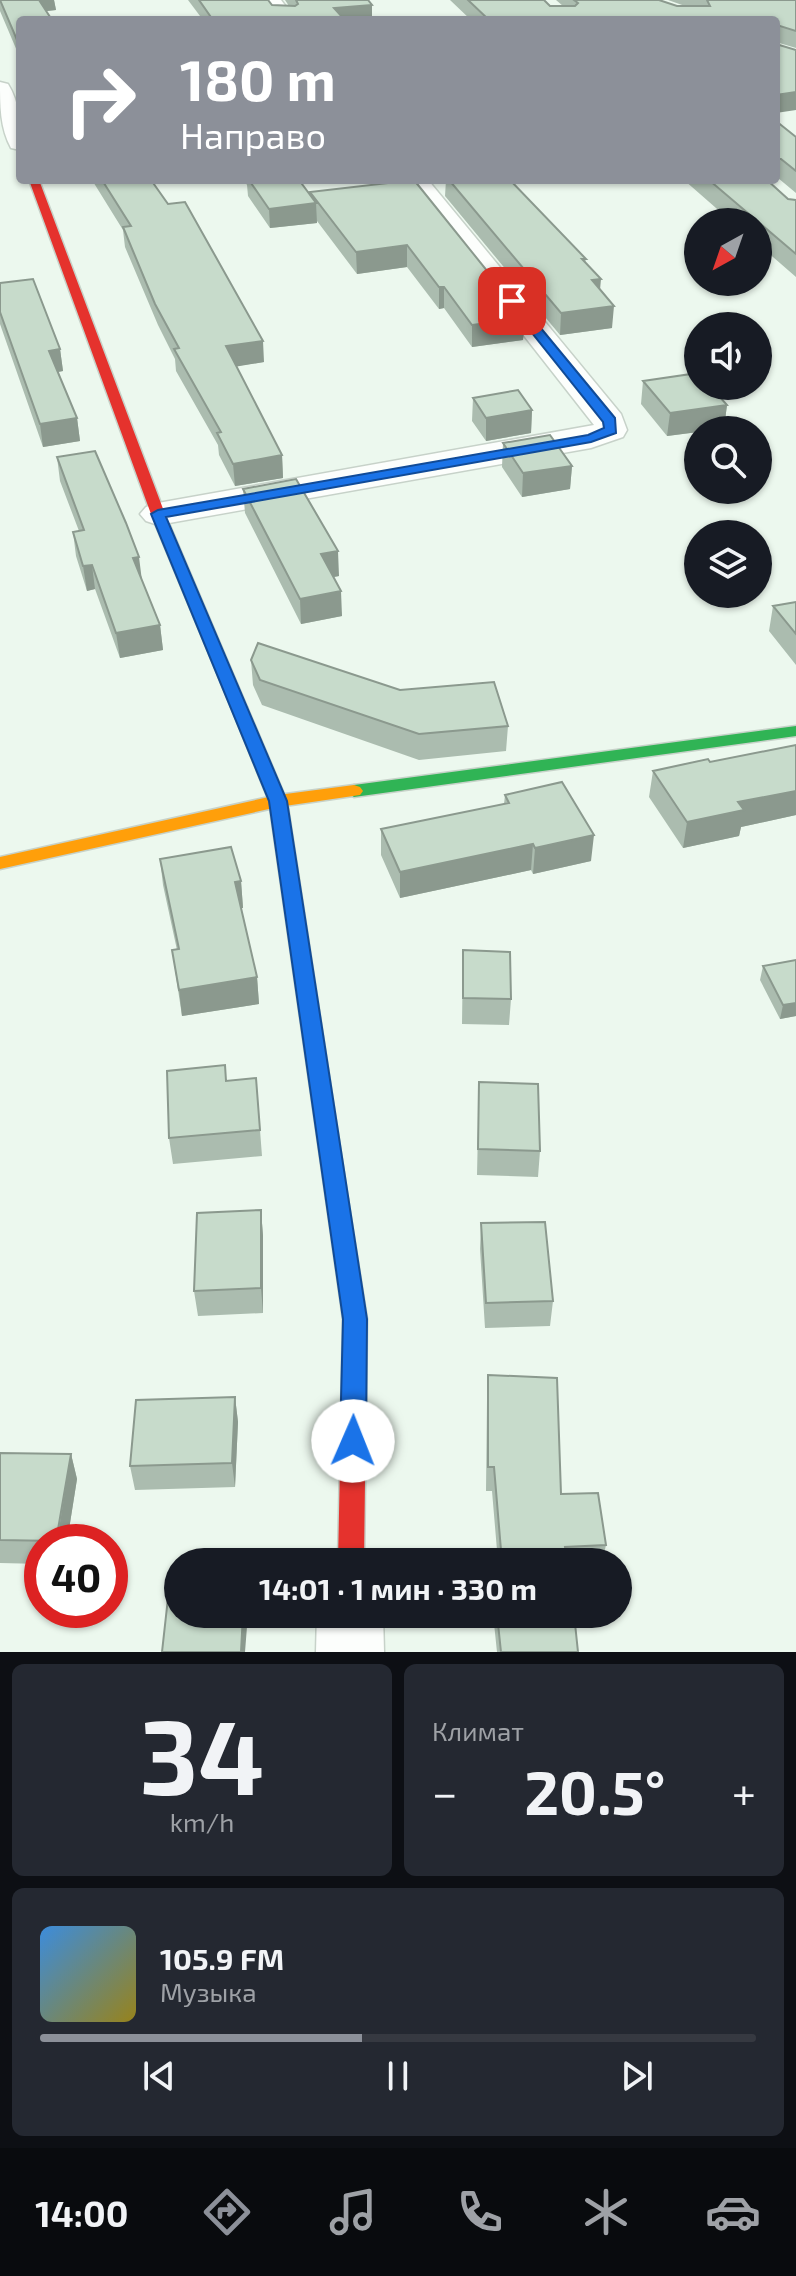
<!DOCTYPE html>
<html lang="ru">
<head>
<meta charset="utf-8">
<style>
	body { margin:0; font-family:"Exo 2",sans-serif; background:#242831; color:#f1f3f6; height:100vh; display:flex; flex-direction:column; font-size:30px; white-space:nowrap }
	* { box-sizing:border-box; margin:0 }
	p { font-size:26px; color:#9ea1a6 }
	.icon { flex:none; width:44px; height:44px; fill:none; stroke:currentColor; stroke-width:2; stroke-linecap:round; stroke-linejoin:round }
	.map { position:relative; height:1652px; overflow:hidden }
	.side { display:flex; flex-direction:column; gap:12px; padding:12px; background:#0d0f14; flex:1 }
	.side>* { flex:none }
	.top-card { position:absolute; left:16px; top:16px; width:764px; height:168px; border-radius:8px; box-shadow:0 2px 6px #0004; background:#8c9099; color:#fff; overflow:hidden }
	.needle { width:52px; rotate:220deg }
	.fabs { position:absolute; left:684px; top:208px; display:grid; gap:16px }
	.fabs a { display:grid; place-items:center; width:88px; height:88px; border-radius:50%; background:#171b24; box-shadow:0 2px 6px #0004; font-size:40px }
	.speed { position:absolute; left:24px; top:1524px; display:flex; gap:16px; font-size:40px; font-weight:700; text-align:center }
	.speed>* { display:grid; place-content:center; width:104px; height:104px; border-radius:50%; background:#171b24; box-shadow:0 2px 6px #0004; line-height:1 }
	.speed .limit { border:12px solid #d22; background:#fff; color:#111 }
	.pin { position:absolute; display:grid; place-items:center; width:68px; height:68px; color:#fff; margin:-34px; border-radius:16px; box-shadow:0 4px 12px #0006 }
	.me { position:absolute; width:88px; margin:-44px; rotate:1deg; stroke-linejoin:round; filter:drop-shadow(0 0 6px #0008) }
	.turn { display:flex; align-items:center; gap:28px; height:168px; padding:0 32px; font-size:36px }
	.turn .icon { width:104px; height:104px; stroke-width:2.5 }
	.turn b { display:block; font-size:56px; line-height:68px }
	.big { font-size:60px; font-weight:700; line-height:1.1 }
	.side .card { flex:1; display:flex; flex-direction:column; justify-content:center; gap:12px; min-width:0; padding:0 28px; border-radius:12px; background:#242831 }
	.side .dial { align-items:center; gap:0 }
	.dial b { font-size:104px; line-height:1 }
	.song { display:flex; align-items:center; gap:24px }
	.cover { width:96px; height:96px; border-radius:12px; background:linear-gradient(135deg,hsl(210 70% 55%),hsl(50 70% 35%)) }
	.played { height:8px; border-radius:4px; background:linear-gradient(90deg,#8c9099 45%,#363941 45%) }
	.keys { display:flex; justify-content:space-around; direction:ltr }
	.heat { display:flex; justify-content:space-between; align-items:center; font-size:44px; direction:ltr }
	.side .tiles { flex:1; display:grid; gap:12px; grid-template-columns:1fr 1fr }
	.card:last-child { grid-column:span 2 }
	.trip { position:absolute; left:164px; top:1548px; width:468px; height:80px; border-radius:40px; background:#171b24; box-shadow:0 2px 6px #0004; font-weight:700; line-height:80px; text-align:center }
	.tab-bar { display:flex; height:128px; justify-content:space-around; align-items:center; background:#090b0e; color:#9ea1a6 }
	.tab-bar .icon { width:56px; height:56px }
	.tab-bar .selected { color:#8c9099 }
	.tab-bar b { font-size:36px; color:#f1f3f6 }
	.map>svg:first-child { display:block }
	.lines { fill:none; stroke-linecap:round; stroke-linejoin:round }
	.street-casing { stroke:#c7d2c9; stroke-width:3 }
	.fast-casing { stroke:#c7d2c9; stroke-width:3 }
	.slow-casing { stroke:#c7d2c9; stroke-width:3 }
	.jam-casing { stroke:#c7d2c9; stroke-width:3 }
	.street { fill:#fcfefc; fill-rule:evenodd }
	.fast { fill:#30b455; fill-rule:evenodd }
	.slow { fill:#ff9f0a; fill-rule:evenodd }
	.jam { fill:#e5322d; fill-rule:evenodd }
	.wall { fill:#abbcaf }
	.shaded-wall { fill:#8b998e }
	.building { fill:#c7dbcb; stroke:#8b998e; stroke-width:2 }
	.route { fill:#1a73e8; stroke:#114b97; stroke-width:2 }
</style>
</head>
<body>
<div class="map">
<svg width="796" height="1652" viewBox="0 0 796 1652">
	<rect width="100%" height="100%" fill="#ecf8ee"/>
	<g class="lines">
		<!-- street casing -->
		<g class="street-casing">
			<path id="street" d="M260,0H281L296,20H275Z
				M0,82L8,84C21,105 20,126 20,150L11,148C0,128 0,105 0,82Z
				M402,180H428L621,414L627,430L623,437L591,448L158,525L146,521L140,514L146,507L158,503L594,425Z
				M317,1614H383L384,1652H316Z"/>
		</g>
		<!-- fast casing -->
		<g class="fast-casing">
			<path id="fast" d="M239,702L247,707L287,801L348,1199L345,1206L337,1208L329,1206L326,1199L269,801L231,707Z
				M796,726V736L354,797L345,791L354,785Z"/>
		</g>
		<!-- slow casing -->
		<g class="slow-casing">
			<path id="slow" d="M354,785L360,787L363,791L360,795L278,807L0,869V857L278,795Z"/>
		</g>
		<!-- jam casing -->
		<g class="jam-casing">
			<path id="jam" d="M29,180H39L165,514L247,707L245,711L239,712L231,707L151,514Z
				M337,1190L345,1192L348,1199L367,1319L364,1562H338L343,1319L326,1199L329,1192Z"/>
		</g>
		<!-- street -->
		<use href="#street" class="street"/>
		<!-- fast -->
		<use href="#fast" class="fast"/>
		<!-- slow -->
		<use href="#slow" class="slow"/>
		<!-- jam -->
		<use href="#jam" class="jam"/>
	</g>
	<!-- wall -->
	<path class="wall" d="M0,0H54L56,10L46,11L20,20V58L0,11Z
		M188,0H268L272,5L289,6L285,0H368L372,20H203Z
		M450,0H544L550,6H563L556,0H659L677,6H685L668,0H796V48L776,42V20H471Z
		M776,121L796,137V193L778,178H776Z
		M92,180H151L264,362L236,366L282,455L283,478L235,486L219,455L218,445L176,371L175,359L158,325L125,247L123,230Z
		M244,180H299L310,195V192L414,180L525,318L523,340L472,347L444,308L439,309L407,267L357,274L317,221V223L270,228L248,196L247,185Z
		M446,180H510L586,259L585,263L600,290L612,328L560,335L445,196Z
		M684,180H767L788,199L796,200V277L758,244V222H732Z
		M0,283L60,349L63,371L58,372L77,418L80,441L43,447L0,324Z
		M643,381L727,405L724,428L698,430V432L667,436L641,404Z
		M473,398L532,410L531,433L486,441L472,421Z
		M503,443L572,466L570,489L522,497L502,467Z
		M57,457L141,579L160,625L163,650L120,658L95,589L87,591L76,556L73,532L79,531L60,481Z
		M243,489L339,576L334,577L342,616L301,624L245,513Z
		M796,602V665L769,631L773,606Z
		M251,660L508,726L506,751L419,760L262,705L253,685Z
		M796,745V815L741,827L739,836L683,848L649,797L653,771L710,762Z
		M505,795L591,861L533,874L531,870L400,898L381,855V829L504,804Z
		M160,859L241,881L243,908H241L257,977L259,1004L182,1016L172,950H177L163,885Z
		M463,950L511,999L509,1025L462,1024Z
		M796,960V1016L780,1019L760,980L763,966Z
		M225,1065L226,1081L256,1078L262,1156L173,1164L169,1138Z
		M479,1082L540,1151L538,1177L477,1175Z
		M261,1210L263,1236V1313L198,1316L194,1291Z
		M481,1223L553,1301L550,1326L485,1328L480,1249Z
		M488,1375L561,1494L606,1545L602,1562H498L492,1491H486L487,1400Z
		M235,1397L238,1422L235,1487L135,1490L130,1466Z
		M0,1453L71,1454L77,1479L67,1542H42V1564L0,1563Z
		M493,1614H574L578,1652H497Z"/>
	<!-- shaded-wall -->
	<path class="shaded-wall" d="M37,0H54L56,10L38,12Z
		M372,5V20H334V8Z
		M17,40H20V58Z
		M796,92V110L776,113V95Z
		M316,203L317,223L270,228L269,209Z
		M407,245V267L357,274L356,252Z
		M601,279L599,301L592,280Z
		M439,287H444V308L439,309Z
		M614,306L612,328L560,335L561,313Z
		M525,318L523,340L472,347V325Z
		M263,341L264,362L228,368L226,346Z
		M60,349L63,371L52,373L49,351Z
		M727,405L724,428L698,430V432L667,436L670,413Z
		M532,410L531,433L486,441V418Z
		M77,418L80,441L43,447L40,424Z
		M282,455L283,478L235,486L233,464Z
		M572,466L570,489L522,497L523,473Z
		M338,551L339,576L322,579L321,554Z
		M139,557L142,581L133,558Z
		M92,565L95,589L87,591L83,566Z
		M341,591L342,616L301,624L300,599Z
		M160,625L163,650L120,658L116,633Z
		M796,791V815L741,827L739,836L683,848L687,822L738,802Z
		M594,835L591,861L533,874L535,848Z
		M533,844L531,870L400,898V872Z
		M241,881L243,908H238L235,882Z
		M257,977L259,1004L182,1016L179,990Z
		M796,1003V1016L780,1019L783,1005Z
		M261,1210L263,1236V1313L261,1288Z
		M235,1397L238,1422L235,1487L232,1463Z
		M71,1454L77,1479L67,1542H57Z
		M243,1614H248L245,1652H241Z"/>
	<!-- building -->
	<path class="building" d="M0,0H39L52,20H20V40H17Z
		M199,0H268L272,5L295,6L298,4L296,0H368L372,5L334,8L345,20H213Z
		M468,0H544L550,6H575L578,3L574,0H659L677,6H710L707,0H796V31L777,25L776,44V20H489Z
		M776,44L796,50V92L776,95Z
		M776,121L796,137V171L781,159H776Z
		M102,180H151L168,204L185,202L263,341L226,346L282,455L233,464L217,433L221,432L174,349L179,348L155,304L123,227L131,226Z
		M249,180H299L316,203L269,209Z
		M414,180L525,318L472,325L444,287H439L407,245L356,252L310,192Z
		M449,180H510L586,259H582L601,279L592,280L614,306L561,313Z
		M709,180H767L788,199L796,200V254Z
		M33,279L60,349L49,351L77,418L40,424L0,312V283Z
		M698,373V386H710L727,405L670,413L643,381Z
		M518,390L532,410L486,418L473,398Z
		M550,435L572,466L523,473L503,443Z
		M95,451L126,523L139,557L133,558L160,625L116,633L92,565L83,566L73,532L84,530L57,457Z
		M296,479L338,551L321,554L341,591L300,599L243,489Z
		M796,602V634L773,606Z
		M258,643L400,690L494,682L508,726L419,734L260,680L251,660Z
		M796,745V791L738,802L744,810L687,822L653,771L708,759L710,762Z
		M562,782L594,835L535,848L533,844L400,872L381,829L509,803L505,795Z
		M231,847L241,881L235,882L257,977L179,990L172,950L179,949L160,859Z
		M463,950L510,952L511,999L463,998Z
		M796,960V1003L783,1005L763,966Z
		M225,1065L226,1081L256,1078L260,1130L169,1138L167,1071Z
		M479,1082L538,1084L540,1151L478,1149Z
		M261,1210V1288L194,1291L197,1213Z
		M545,1222L553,1301L486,1303L481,1223Z
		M488,1375L557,1378L561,1494L598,1493L606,1545L565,1547L567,1562H502L494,1467H488Z
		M235,1397L232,1463L130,1466L136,1400Z
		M0,1453L71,1454L56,1541L0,1540Z
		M169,1589H178V1614H243L241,1652H162Z
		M497,1614H574L578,1652H501Z"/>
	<!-- route -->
	<path class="route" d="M512,297L516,298L615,418L616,433L591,442L166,517L287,801L367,1319L366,1441L362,1449L353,1453L344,1449L340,1441L343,1319L269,801L151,514L158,510L588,435L604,428L603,422L508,303L506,301Z"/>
</svg>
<div class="fabs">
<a><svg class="needle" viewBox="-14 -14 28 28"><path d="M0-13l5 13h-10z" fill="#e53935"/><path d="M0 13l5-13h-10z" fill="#9ea1a6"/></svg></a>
<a><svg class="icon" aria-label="sound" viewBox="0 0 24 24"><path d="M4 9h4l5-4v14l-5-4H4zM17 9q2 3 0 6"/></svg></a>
<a><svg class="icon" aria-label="search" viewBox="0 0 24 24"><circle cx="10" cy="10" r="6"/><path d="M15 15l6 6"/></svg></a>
<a><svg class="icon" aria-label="layers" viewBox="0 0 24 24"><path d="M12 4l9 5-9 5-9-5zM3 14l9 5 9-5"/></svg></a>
</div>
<div class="speed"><div class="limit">40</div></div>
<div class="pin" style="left:512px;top:301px;background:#d93025"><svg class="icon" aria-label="arrive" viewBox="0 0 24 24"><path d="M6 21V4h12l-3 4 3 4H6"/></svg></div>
<svg class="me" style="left:353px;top:1441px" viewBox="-20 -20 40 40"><circle r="19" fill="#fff"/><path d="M0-13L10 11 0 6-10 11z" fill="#1a73e8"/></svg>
<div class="trip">14:01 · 1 мин · 330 m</div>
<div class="top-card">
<div class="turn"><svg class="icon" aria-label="right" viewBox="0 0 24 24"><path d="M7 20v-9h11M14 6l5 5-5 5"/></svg><div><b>180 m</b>Направо</div></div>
</div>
</div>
<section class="side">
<div class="tiles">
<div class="card dial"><b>34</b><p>km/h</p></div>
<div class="card"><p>Климат</p>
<div class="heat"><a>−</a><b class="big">20.5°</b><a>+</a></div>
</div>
<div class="card">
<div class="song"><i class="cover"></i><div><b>105.9 FM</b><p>Музыка</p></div></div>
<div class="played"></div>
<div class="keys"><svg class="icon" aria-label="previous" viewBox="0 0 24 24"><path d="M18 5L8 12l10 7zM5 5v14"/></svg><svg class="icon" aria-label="pause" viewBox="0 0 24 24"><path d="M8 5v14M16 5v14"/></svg><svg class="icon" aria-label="next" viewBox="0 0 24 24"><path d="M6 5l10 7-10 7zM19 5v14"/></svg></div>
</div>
</div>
</section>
<nav class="tab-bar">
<b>14:00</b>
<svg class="icon selected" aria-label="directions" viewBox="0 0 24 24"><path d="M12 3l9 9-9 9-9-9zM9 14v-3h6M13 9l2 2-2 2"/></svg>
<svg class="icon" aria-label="music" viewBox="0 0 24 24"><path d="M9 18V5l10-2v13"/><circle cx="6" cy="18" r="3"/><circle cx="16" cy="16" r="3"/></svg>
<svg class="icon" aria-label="phone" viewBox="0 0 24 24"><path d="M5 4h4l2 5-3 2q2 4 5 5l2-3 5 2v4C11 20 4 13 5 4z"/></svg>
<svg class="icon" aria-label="climate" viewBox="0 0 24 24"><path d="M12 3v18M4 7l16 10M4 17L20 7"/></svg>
<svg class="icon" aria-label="car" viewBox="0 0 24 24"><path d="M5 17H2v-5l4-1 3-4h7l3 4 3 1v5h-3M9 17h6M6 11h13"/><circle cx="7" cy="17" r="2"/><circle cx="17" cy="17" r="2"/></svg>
</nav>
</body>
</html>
